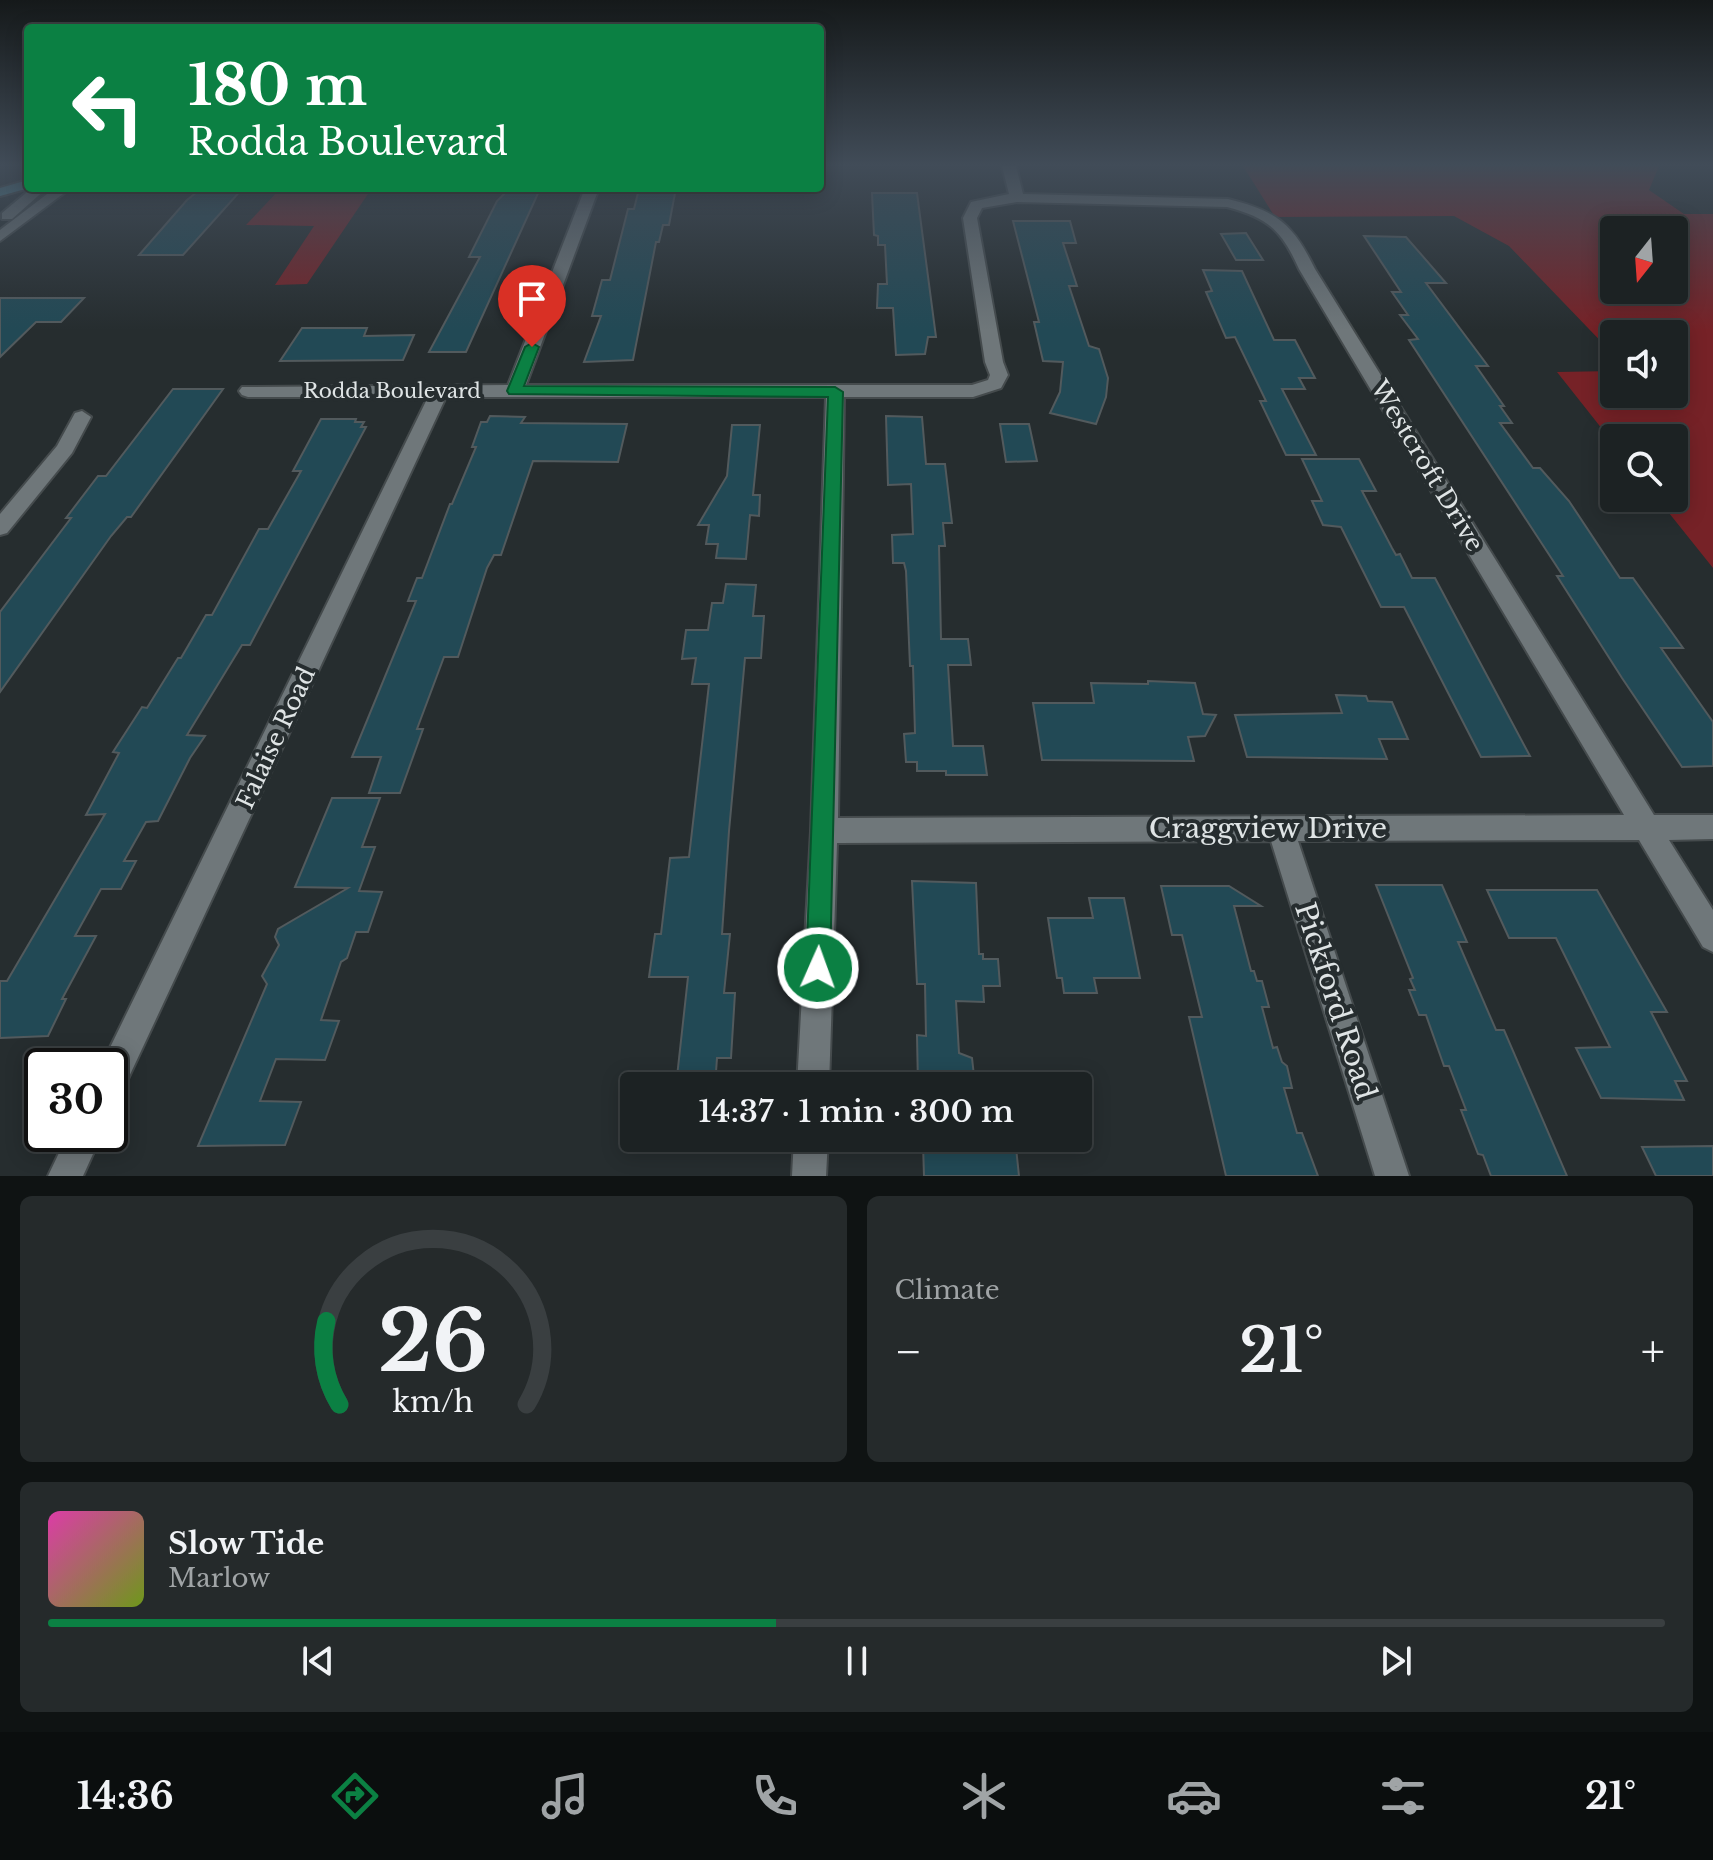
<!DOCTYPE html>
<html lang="en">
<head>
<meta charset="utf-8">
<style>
	body { margin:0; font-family:"Libre Baskerville",serif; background:#252a2b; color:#f1f3f6; height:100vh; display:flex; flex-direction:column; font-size:30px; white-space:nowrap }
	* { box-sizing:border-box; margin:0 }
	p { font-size:26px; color:#a0a4a6 }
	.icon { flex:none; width:44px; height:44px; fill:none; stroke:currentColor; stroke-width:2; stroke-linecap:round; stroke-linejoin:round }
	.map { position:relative; height:1176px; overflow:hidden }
	.sheet { display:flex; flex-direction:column; gap:20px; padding:20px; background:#0f1313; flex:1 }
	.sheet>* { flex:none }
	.banner { position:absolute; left:24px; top:24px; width:800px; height:168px; border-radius:8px; box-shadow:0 4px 20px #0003,0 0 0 2px #3a3f41; background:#0b8043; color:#fff; overflow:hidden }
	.needle { width:52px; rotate:197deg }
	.tools { position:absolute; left:1600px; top:216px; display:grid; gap:16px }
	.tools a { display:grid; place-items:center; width:88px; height:88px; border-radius:8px; background:#1c2223; box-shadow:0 4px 20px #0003,0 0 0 2px #3a3f41; font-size:40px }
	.speed { position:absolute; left:24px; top:1048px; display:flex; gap:16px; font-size:40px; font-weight:700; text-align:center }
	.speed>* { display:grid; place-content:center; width:104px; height:104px; border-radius:50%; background:#1c2223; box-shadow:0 4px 20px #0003,0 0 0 2px #3a3f41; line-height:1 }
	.speed .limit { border:4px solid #111; border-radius:12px; background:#fff; color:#111 }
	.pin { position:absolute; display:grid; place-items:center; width:68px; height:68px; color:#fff; margin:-82px -34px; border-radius:50% 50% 50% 0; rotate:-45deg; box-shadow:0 0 8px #0007 }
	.pin .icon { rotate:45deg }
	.me { position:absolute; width:88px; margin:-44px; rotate:2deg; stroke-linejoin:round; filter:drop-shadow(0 0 6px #0008) }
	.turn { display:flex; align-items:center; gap:28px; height:168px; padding:0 32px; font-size:36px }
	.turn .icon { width:104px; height:104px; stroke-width:2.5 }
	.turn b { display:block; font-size:56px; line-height:68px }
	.big { font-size:60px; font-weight:600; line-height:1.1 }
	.sheet .card { flex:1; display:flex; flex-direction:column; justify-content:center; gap:12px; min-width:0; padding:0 28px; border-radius:12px; background:#252a2b }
	.sheet .dial { align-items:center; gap:0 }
	.dial svg { height:208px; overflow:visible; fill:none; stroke:#3a3f41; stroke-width:7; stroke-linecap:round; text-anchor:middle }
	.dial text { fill:#f1f3f6; stroke:none }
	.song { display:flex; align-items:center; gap:24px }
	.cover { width:96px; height:96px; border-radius:12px; background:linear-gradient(135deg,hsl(320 70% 55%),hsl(80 70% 35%)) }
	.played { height:8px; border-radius:4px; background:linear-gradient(90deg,#0b8043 45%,#3a3f41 45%) }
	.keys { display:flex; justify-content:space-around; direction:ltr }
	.heat { display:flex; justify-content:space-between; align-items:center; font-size:44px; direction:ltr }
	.sheet .tiles { flex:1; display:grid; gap:20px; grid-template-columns:1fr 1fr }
	.card:last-child { grid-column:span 2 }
	.trip { position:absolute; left:620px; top:1072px; width:472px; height:80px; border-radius:8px; background:#1c2223; box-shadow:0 4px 20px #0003,0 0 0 2px #3a3f41; font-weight:600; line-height:80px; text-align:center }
	.tab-bar { display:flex; height:128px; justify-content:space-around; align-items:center; background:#0b0e0e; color:#a0a4a6 }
	.tab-bar .icon { width:56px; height:56px }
	.tab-bar .current { color:#0b8043 }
	.tab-bar b { font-size:36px; color:#f1f3f6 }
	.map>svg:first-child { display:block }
	.green { fill:#762227; fill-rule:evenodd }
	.building { fill:#224955; stroke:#525a5d; stroke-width:2 }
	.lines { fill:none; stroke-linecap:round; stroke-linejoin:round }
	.minor-casing { stroke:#454b4d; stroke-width:4 }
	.secondary-casing { stroke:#454b4d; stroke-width:4 }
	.primary-casing { stroke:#454b4d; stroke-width:4 }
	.minor { fill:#6f777a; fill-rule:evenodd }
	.secondary { fill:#6f777a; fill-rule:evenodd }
	.primary { fill:#5096a9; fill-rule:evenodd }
	.route { fill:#0b8043; stroke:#07532c; stroke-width:2 }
	.labels { text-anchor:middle; stroke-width:8; stroke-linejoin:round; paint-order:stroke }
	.far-street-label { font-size:20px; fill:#dfe4e5; stroke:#262d2f }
	.street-label { font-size:24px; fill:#dfe4e5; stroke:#262d2f }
	.near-street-label { font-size:28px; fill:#dfe4e5; stroke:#262d2f }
</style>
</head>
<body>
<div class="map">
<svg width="1713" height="1176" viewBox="0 0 1713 1176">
	<rect width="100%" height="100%" fill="#262d2f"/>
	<!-- green -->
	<path class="green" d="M1243,166H1659L1649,190L1684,214H1713V568L1657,498H1674V438H1614V444L1557,372L1614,371V394H1674V334H1614V355L1509,246L1454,216L1275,217ZM1614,230H1674V290H1614Z
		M281,188H372L307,284L275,285L314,226L246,225Z"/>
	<!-- building -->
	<path class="building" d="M202,188H243L183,255H139L187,200Z
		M676,188L669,225H663L659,242H656L633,360L584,362L601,316H592L602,280H610L628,209H634L639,189Z
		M509,189H540L466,352H429L480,257H469L497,201Z
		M872,193H917L936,337H928L925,354L896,355L893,308H877L878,284H887L885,245H878V236L874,235Z
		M1013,221H1070L1076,243H1063L1077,286H1069L1089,346L1099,349L1108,378L1106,397L1096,424L1050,413L1060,392L1063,362L1043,361L1034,322H1039Z
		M1246,233L1263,260H1236L1221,234Z
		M1364,236L1406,237L1446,283H1426L1488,366H1476L1504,406H1500L1512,423H1500L1533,468H1540L1569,501L1620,578H1633L1683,648H1661L1713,722V766L1682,767L1622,678L1557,576H1563L1409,340L1418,339L1400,315H1408L1392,292H1401Z
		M1203,270L1242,271L1274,340H1295L1315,378H1299L1305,389H1282L1316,455H1286L1260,401H1266L1235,337L1226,338L1206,292L1212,291Z
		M0,298H84L61,322H36L0,357Z
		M302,328H367L364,336L414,335L403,360L280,361Z
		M173,389H223L131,517H127L111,536L0,692V612L71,518H66L98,476H106Z
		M490,416L525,417L521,423L627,424L618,462L533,461L501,555H494L487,568L458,657H444L417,729H423L400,793H369L381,757H352L416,601H408L417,578H422L450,504H452L476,447H472L481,422H487Z
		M886,416L922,417L926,464H945L952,523H943L945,546H939L941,639H968L971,665H948L953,746H983L987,775H946V771H917V762H906L904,734L915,733L913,666H910L906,571L904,563H893L892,535L913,534L911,484L888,485Z
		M321,419H356L355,422H364L361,427H366L250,645H242L187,735L205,736L190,758L158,821L146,822L124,861H136L121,889H101L75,936H96L62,999H66L48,1036L0,1038V981H7L105,814L86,815L119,753L113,752L142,707L147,708L178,658H181L206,615H212L259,529H268L301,471H293Z
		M1000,424H1029L1037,461L1006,462Z
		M732,425H760L753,495H760L759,516L750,515L746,559L716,558L718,544H706L709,525H698L727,476Z
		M1302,459H1359L1376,491H1362L1392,548L1396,555L1400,554L1412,578H1435L1530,756L1481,757L1404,607H1381L1341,527L1323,525L1312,501H1322Z
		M726,584L756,585L753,616H764L761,658H745L729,831L722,934H730L724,993H735L731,1058H717L715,1086H676L688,977H649L655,934H661L670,858L689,857L709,684H692L696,658L682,659L686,630H708L712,603H723Z
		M1148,681L1195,683L1203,714L1216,715L1205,736L1188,737L1194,761L1042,760L1033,703H1094L1091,683L1148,684Z
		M1336,695L1366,696L1368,701L1392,702L1408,739H1379L1387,759L1247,757L1235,715L1342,713Z
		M332,798H380L362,847H375L359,891L382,892L368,932H356L347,958L341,962L321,1020L339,1021L325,1060L276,1059L260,1101L301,1102L285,1145L198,1146L267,984L262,976L279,945L275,937L278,929L348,888L295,887Z
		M912,881L976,883L979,954H983V959H998L1000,986H983L984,1002L956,1001L959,1053L972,1058L975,1085L918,1086L917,1035L926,1036L925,984H917Z
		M1376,885H1442L1467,942H1458L1496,1030H1504L1567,1176H1491L1483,1155L1478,1154L1461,1110H1466L1449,1066H1444L1426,1015H1419L1409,990H1415L1410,979L1413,978Z
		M1161,886H1229L1261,906H1234L1251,971H1254L1257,981H1262L1269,1007H1262L1273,1048L1277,1047L1282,1062L1287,1066L1292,1088H1284L1297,1133H1302L1318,1176H1226L1189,1017H1202L1182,935H1172Z
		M1487,890H1597L1667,1012H1651L1687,1081H1675L1684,1100L1601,1098L1576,1048L1610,1047L1556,938H1509Z
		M1089,898H1124L1140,978H1094L1097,993H1064L1062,978H1057L1048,918H1093Z
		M978,1138H1015L1019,1176H924L923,1144L978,1145Z
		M1713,1146V1176H1656L1642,1147Z"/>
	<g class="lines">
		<!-- minor casing -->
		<g class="minor-casing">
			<path id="minor" d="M1002,166H1016L1023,194L1228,199C1277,211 1293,224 1315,269L1654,815H1713V839L1669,840L1713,910V952L1703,947L1639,840L1298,841L1409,1176H1375L1271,841L837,843L829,1086H797L811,831L826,397H446L121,1094L110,1099V1066H101L428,397H248L242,395L239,391L242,387L508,385L585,188H599L526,385H972L988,380L990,375L985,362L963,218L971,202L1009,194ZM1017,202L1227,207C1269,218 1282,231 1299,269L1624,815L838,818L844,397H973L1001,388L1008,375L1003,362L977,218L982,208Z
				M82,411L91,417L72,453L7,533L0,535V514L57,446L75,413Z
				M68,1134H102L83,1176H48Z
				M794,1138H828L826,1176H792Z"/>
		</g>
		<!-- secondary casing -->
		<g class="secondary-casing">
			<path id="secondary" d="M32,188H47L12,219H2V213Z
				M55,188H71L0,241V230Z"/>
		</g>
		<!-- primary casing -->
		<g class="primary-casing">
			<path id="primary" d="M28,180L29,188L0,196V188Z"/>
		</g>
		<!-- minor -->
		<use href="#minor" class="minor"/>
		<!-- secondary -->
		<use href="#secondary" class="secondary"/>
		<!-- primary -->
		<use href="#primary" class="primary"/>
	</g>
	<!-- sky -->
	<linearGradient id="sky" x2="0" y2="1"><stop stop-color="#15191a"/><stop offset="0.5" stop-color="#414c58"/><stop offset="1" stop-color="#414c58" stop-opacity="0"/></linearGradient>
	<rect width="1713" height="330" fill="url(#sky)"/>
	<!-- route -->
	<path class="route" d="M532,343L539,347L524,386L835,387L843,392L830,968L827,977L818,981L809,977L806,968L828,397L509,394L507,391L525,347Z"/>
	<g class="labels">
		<!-- far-street labels -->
		<g class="far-street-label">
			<text x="392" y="398">Rodda Boulevard</text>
		</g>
		<!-- street labels -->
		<g class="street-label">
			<text transform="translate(1427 466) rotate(59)" y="8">Westcroft Drive</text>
			<text transform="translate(276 738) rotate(-65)" y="8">Falaise Road</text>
		</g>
		<!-- near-street labels -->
		<g class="near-street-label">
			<text x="1268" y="838">Craggview Drive</text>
			<text transform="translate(1336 1001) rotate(72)" y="10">Pickford Road</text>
		</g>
	</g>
</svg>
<div class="tools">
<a><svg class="needle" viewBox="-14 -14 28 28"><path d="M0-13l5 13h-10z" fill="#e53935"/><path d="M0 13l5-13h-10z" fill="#a0a4a6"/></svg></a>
<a><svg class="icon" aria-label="sound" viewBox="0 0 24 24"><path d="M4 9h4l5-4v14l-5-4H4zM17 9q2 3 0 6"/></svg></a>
<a><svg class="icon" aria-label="search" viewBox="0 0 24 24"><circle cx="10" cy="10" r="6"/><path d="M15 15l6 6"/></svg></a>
</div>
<div class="speed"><div class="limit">30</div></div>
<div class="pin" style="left:532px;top:347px;background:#d93025"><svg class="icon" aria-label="arrive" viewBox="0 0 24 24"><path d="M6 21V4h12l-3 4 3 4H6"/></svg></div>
<svg class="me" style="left:818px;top:968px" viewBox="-20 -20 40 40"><circle r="17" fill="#0b8043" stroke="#fff" stroke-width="3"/><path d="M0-11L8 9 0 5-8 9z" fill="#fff"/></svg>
<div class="trip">14:37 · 1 min · 300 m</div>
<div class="banner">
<div class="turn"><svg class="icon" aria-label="left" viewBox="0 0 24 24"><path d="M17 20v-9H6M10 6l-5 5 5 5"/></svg><div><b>180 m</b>Rodda Boulevard</div></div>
</div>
</div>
<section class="sheet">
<div class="tiles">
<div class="card dial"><svg viewBox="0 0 100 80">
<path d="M14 69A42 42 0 1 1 86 69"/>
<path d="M14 69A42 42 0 0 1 9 37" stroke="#0b8043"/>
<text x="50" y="56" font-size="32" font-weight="700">26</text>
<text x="50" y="72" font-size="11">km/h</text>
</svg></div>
<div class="card"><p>Climate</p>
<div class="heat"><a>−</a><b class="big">21°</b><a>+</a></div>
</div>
<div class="card">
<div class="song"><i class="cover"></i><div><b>Slow Tide</b><p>Marlow</p></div></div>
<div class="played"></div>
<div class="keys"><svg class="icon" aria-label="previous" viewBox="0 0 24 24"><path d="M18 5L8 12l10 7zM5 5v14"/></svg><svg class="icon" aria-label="pause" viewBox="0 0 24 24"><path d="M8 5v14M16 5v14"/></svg><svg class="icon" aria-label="next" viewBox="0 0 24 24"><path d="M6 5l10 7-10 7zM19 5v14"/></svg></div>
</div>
</div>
</section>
<nav class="tab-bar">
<b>14:36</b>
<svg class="icon current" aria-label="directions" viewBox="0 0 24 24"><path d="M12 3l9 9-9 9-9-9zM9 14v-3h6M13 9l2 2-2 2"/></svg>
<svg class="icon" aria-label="music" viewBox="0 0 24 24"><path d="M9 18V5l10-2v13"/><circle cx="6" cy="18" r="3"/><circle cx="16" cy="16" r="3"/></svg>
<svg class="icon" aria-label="phone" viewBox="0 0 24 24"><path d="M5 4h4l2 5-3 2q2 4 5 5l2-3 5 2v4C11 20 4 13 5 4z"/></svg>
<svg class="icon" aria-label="climate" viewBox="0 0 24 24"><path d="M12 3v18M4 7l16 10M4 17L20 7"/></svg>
<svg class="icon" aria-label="car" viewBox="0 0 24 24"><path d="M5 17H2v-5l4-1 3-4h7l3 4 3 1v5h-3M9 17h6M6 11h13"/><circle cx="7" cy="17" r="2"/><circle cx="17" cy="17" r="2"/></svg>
<svg class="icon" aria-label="filters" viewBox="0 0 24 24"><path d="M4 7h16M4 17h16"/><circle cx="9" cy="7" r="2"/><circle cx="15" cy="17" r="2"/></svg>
<b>21°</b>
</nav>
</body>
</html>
